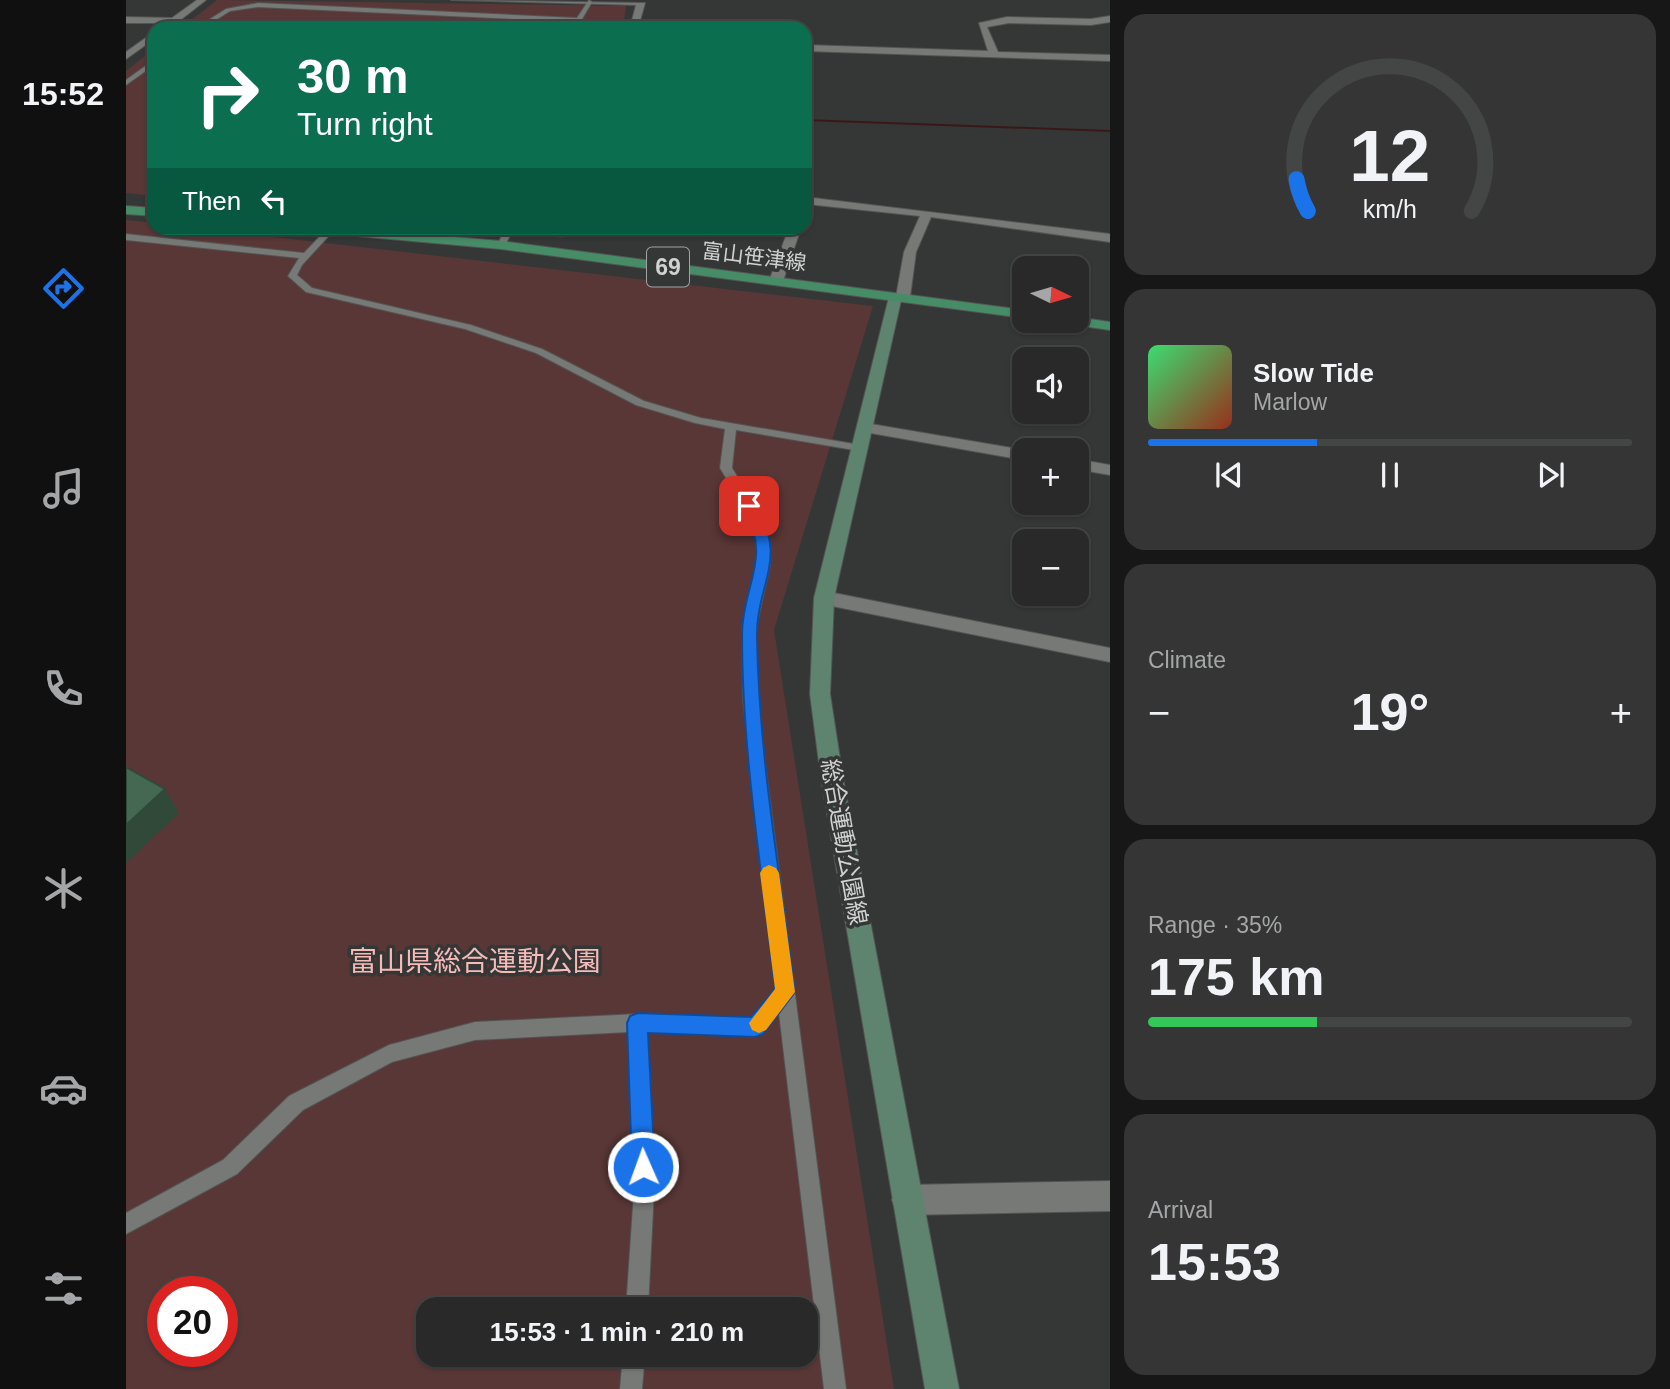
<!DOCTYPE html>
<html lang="en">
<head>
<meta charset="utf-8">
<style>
	body { margin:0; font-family:Helvetica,"Noto Sans JP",sans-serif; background:#343534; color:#f1f3f6; height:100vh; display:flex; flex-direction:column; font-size:26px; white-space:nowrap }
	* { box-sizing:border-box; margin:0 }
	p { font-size:23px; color:#a5a6a8 }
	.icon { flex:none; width:38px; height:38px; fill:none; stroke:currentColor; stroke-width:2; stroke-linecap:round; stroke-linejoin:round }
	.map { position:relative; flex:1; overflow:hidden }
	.sheet { display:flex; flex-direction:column; gap:14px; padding:14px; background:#161716; width:560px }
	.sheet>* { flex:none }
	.top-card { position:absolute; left:21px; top:21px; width:665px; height:214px; border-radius:21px; box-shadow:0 2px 5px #0004,0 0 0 2px #444545; background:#0b6e4f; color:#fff; overflow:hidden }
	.needle { width:46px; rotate:95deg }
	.buttons { position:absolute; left:886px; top:256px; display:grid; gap:14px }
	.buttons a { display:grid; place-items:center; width:77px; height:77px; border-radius:14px; background:#282928; box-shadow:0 2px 5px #0004,0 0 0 2px #444545; font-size:35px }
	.speed { position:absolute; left:21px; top:1276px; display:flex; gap:14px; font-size:35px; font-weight:700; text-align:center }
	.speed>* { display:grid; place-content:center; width:91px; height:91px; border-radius:50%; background:#282928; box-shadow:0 2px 5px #0004,0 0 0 2px #444545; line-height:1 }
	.speed .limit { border:10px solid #d22; background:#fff; color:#111 }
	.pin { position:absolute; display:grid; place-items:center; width:60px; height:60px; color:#fff; margin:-30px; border-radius:14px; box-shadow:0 4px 10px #0006 }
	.me { position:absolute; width:77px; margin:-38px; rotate:358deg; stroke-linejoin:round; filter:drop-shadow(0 0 5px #0008) }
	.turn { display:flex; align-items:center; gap:24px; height:147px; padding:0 35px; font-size:32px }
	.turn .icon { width:91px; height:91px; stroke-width:2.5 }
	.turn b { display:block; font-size:49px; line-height:60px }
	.then { display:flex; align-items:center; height:66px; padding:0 35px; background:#0003; gap:14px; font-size:26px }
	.big { font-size:52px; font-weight:700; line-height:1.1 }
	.sheet .tile { flex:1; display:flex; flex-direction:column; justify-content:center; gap:10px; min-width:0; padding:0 24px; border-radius:21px; background:#343534 }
	.sheet .dial { align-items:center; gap:0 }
	.dial svg { height:182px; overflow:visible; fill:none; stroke:#444545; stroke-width:7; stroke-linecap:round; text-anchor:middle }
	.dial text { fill:#f1f3f6; stroke:none }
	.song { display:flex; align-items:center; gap:21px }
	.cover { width:84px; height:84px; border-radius:10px; background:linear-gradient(135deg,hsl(140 70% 55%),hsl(10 70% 35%)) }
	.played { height:7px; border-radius:4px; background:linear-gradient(90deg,#1a73e8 35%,#444545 35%) }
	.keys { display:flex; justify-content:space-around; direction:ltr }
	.heat { display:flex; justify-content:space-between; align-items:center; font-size:38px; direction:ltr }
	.charge { height:10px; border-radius:5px; background:linear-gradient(90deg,#34c759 35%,#444545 0) }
	.trip { position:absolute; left:290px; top:1297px; width:402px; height:70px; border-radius:21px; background:#282928; box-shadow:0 2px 5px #0004,0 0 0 2px #444545; font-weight:700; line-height:70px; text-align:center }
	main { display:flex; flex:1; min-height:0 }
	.tabs { display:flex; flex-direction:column; width:126px; justify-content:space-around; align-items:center; background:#101010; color:#a5a6a8 }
	.tabs .icon { width:49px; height:49px }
	.tabs .current { color:#1a73e8 }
	.tabs b { font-size:32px; color:#f1f3f6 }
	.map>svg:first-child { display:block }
	.green { fill:#593736; fill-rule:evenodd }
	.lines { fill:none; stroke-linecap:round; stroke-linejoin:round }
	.stream { fill:#3b1818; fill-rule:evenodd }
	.lane-casing { stroke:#535453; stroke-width:2 }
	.street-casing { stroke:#535453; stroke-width:2 }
	.secondary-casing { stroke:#535453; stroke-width:2 }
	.primary-casing { stroke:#535453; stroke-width:2 }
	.lane { fill:#777977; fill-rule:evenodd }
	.street { fill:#777977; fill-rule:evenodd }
	.secondary { fill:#5e836f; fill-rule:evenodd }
	.primary { fill:#468c67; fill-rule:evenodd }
	.shaded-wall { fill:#304939 }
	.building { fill:#446851; stroke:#304939; stroke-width:2 }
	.route { fill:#1a73e8; stroke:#114b97; stroke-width:2 }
	.slow { fill:#f59e0b }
	.labels { text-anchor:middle; stroke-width:7; stroke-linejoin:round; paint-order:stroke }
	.far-street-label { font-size:21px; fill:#d0d1d0; stroke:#353736 }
	.shield { fill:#353736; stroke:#a2a3a2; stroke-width:2 }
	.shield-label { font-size:23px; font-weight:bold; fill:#d0d1d0 }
	.street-label { font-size:24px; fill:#d0d1d0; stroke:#353736 }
	.near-park-label { font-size:28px; fill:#f6bab9; stroke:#353736 }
</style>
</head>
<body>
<main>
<nav class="tabs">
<b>15:52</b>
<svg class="icon current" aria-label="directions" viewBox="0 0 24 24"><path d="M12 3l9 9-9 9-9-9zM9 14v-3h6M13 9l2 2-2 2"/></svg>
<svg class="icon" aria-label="music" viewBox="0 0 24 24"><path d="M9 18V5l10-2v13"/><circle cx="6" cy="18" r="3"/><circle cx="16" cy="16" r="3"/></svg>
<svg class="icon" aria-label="phone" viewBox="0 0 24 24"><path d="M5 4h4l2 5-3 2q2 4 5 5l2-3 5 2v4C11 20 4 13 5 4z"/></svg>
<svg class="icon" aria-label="climate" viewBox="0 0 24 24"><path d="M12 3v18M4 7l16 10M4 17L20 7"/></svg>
<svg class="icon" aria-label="car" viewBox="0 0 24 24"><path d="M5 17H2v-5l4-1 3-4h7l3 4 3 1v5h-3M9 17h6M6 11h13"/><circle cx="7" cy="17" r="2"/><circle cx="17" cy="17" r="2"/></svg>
<svg class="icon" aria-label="filters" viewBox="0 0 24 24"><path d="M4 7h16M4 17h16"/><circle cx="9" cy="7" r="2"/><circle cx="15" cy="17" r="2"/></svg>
</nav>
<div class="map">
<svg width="984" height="1389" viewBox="0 0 984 1389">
	<rect width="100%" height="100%" fill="#353736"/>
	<!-- green -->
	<path class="green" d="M91,0L500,6L497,28H55Z
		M28,49V196L0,193V71Z
		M0,220L28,223V228H70L747,306L648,630L768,1389H0ZM37,1292H96V1351H37ZM303,1309H681V1354H303Z
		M337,228H442L438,238Z"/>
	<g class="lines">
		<!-- stream -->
		<path class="stream" d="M679,119L984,130V132L679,121Z"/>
		<!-- lane casing -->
		<g class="lane-casing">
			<path id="lane" d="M463,0L466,2L456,19L479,28H470L452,22L132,7L104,11L77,28H70L100,9L132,3L451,18Z
				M28,60V65L0,85V80Z
				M202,228L209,229L176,265L171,275L186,288L345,325L416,349L518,401L575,418L734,445L739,448L734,451L610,430L606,468L641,526L644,566L630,628L631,700L720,1389H698L653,1013L636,1033L630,1036L521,1032L528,1191L522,1309H500L508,1191L503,1032L349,1040L266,1062L177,1110L111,1174L0,1234V1213L97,1160L163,1096L263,1045L349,1022L512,1014L626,1018L650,989L617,700L616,628L632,566L629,526L594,468L599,429L569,423L510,405L410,353L339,329L180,292L162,276L173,258L0,240V234L178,253Z
				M380,228H388L378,247H372L371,245Z
				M497,1354H519L516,1389H494Z"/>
		</g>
		<!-- street casing -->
		<g class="street-casing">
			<path id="street" d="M71,0H80L44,28H34L39,23H0V17L46,18Z
				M325,0L519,3L512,28H504L510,5Z
				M984,16V22L965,25L883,23L861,27L872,52L984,55V61L679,51V45L862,51L853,23L881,17L965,19Z
				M28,32V39L0,59V52Z
				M679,197L984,234V242L805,217L790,252L784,297L777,301L770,297L778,252L794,216L680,204Z
				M663,228H675L657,281L645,284L643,281Z
				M739,423L898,450V460L733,431V425Z
				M950,459L984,465V475L950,469Z
				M698,591L984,648V662L691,603L688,598L691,593Z
				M984,1181V1211L781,1215L770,1211L766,1200L770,1189L781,1185Z"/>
		</g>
		<!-- secondary casing -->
		<g class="secondary-casing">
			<path id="secondary" d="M764,293L776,296L708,598L704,694L717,778L833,1389H799L695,778L684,694L688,598Z"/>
		</g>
		<!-- primary casing -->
		<g class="primary-casing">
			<path id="primary" d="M0,206L28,208V216L0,214Z
				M180,228H222L375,241L898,310V318L375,249L186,232Z
				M950,317L984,322V330L942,324L935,320H950Z"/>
		</g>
		<!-- lane -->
		<use href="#lane" class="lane"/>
		<!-- street -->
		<use href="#street" class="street"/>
		<!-- secondary -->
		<use href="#secondary" class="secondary"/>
		<!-- primary -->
		<use href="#primary" class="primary"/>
	</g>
	<!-- shaded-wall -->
	<path class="shaded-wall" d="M39,789L53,813L0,863V825Z"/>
	<!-- building -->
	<path class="building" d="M0,767L39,789L0,825Z"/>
	<!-- route -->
	<path class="route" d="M623,502L628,503C664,559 630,583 631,637C633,756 654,874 669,992L637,1034L629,1037L522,1033L529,1167L525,1175L517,1178L509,1175L506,1167L501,1023L504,1016L512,1013L625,1017L649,989C636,871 616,753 616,634C616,585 648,558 616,506Z"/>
	<!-- slow -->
	<path class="slow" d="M643,865L650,868L653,873L669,992L640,1030L633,1033L626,1030L623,1023L649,989L634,873L637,868Z"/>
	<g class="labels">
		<!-- far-street labels -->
		<g class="far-street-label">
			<text transform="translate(628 257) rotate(7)" y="7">富山笹津線</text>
		</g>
		<!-- shield labels -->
		<rect class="shield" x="521" y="247.5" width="42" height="39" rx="5"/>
		<g class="shield-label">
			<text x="542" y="275">69</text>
		</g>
		<!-- street labels -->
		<g class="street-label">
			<text transform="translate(718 842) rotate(80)" y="8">総合運動公園線</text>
		</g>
		<!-- near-park labels -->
		<g class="near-park-label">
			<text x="349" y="971">富山県総合運動公園</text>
		</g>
	</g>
</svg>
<div class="buttons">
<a><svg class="needle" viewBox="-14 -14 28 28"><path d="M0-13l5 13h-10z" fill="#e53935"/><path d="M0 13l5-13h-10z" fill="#a5a6a8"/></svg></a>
<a><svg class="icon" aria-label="sound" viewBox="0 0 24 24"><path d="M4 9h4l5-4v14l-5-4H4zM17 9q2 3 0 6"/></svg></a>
<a>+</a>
<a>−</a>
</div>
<div class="speed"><div class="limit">20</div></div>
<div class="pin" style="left:623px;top:506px;background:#d93025"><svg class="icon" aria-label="arrive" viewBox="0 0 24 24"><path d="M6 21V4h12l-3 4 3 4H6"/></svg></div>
<svg class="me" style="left:517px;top:1167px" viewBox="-20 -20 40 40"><circle r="17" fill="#1a73e8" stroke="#fff" stroke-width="3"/><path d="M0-11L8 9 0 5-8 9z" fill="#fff"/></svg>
<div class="trip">15:53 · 1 min · 210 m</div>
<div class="top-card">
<div class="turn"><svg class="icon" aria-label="right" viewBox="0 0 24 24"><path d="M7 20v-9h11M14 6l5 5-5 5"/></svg><div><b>30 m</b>Turn right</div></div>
<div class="then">Then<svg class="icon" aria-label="left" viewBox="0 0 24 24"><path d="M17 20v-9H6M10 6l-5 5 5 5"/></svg></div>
</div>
</div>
<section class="sheet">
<div class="tile dial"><svg viewBox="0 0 100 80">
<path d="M14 69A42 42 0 1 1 86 69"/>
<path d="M14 69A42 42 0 0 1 9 55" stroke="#1a73e8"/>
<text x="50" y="56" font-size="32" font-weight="700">12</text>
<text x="50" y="72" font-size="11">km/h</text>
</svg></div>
<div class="tile">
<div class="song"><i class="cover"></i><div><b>Slow Tide</b><p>Marlow</p></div></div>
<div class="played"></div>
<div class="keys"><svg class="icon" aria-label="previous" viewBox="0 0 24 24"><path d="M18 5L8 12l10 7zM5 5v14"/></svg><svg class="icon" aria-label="pause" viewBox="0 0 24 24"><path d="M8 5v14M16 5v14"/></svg><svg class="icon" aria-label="next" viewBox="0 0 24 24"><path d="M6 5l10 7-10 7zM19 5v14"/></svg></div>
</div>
<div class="tile"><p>Climate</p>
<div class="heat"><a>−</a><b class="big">19°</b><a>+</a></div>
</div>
<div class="tile"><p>Range · 35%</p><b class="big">175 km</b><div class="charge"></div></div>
<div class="tile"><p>Arrival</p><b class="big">15:53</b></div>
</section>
</main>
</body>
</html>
